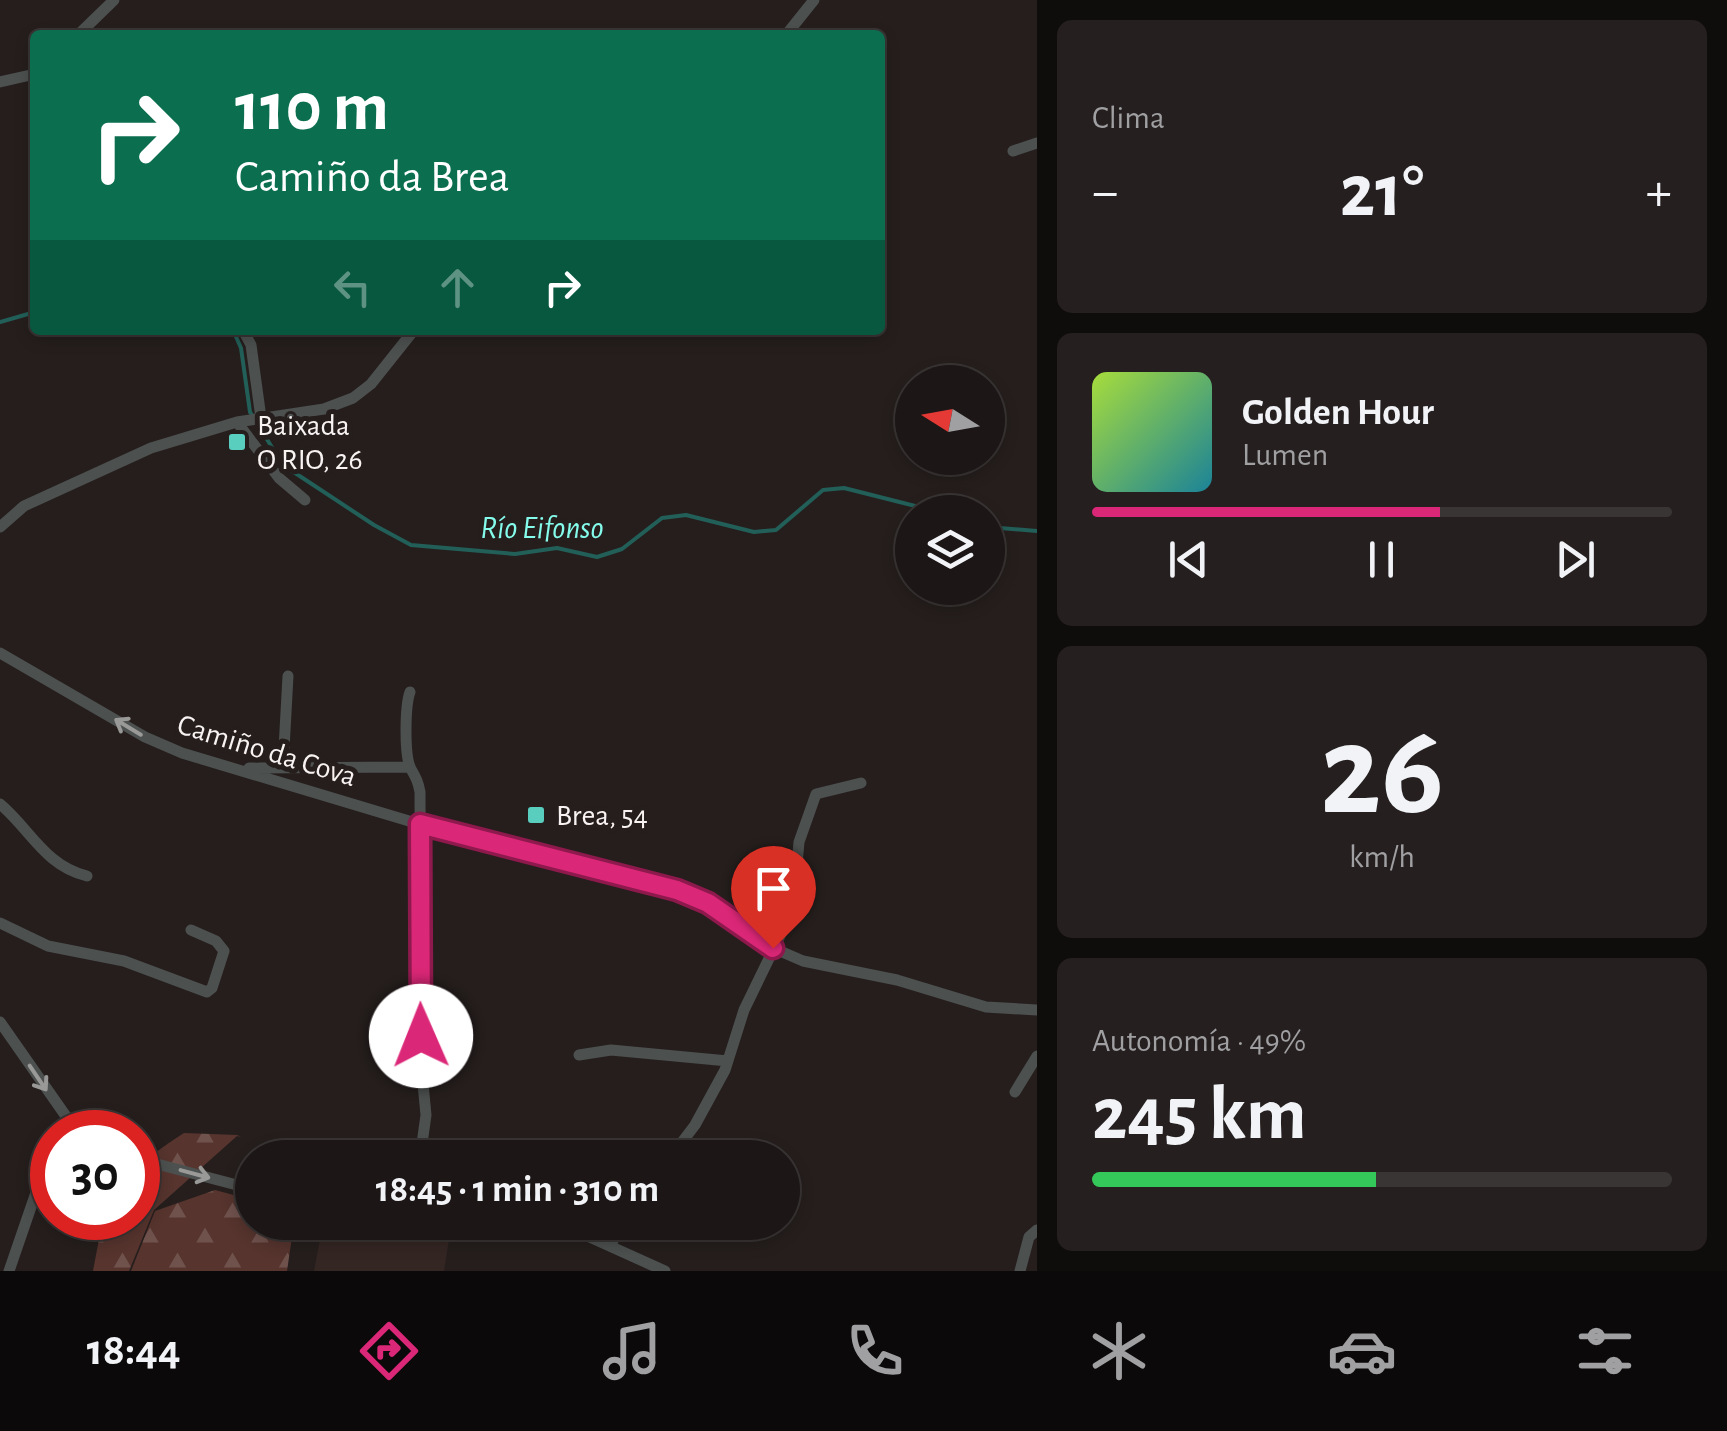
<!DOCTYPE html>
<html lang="es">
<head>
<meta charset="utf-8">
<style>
	body { margin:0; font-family:"Alegreya Sans",sans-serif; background:#251f1f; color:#f1f3f6; height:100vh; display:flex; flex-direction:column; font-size:38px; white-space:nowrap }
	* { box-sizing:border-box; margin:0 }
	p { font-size:32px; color:#a09fa1 }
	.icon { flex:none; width:55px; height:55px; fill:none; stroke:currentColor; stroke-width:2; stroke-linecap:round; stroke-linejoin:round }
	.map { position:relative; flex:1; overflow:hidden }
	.drawer { display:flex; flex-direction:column; gap:20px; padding:20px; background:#0f0c0c; width:690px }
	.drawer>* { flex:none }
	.top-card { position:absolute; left:30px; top:30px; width:855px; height:305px; border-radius:10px; box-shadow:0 5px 15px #0003,0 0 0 2px #3a3535; background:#0b6e4f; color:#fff; overflow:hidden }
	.needle { width:65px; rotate:281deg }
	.fabs { position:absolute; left:895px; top:365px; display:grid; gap:20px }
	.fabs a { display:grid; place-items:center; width:110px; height:110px; border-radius:50%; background:#1c1616; box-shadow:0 5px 15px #0003,0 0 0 2px #3a3535; font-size:50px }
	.speed { position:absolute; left:30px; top:1110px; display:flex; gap:20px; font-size:50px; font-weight:700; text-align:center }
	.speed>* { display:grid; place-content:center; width:130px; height:130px; border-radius:50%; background:#1c1616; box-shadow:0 5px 15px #0003,0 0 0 2px #3a3535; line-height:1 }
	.speed .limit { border:15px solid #d22; background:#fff; color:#111 }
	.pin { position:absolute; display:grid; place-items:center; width:85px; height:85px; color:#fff; margin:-102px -42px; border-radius:50% 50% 50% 0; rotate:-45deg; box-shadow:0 0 10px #0007 }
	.pin .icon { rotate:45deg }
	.me { position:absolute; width:110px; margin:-55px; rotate:359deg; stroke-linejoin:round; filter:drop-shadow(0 0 8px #0008) }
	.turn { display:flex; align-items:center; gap:35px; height:210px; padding:0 40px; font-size:45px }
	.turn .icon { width:130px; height:130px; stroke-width:2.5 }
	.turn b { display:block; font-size:70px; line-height:85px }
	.lanes { display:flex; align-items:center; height:95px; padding:0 40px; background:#0003; justify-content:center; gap:50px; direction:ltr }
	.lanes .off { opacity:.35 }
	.big { font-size:75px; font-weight:700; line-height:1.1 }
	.drawer .tile { flex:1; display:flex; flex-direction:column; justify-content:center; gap:15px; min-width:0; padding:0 35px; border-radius:15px; background:#251f1f }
	.drawer .dial { align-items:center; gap:0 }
	.dial b { font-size:130px; line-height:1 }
	.song { display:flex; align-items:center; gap:30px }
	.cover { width:120px; height:120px; border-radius:15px; background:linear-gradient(135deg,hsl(80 70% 55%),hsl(190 70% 35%)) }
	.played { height:10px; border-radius:5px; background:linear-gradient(90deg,#db2777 60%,#3a3535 60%) }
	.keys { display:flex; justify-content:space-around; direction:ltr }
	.heat { display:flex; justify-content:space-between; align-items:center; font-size:55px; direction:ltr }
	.charge { height:15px; border-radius:8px; background:linear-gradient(90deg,#34c759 49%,#3a3535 0) }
	.trip { position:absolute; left:235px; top:1140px; width:565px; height:100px; border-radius:50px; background:#1c1616; box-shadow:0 5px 15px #0003,0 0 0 2px #3a3535; font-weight:700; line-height:100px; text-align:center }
	.tab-bar { display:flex; height:160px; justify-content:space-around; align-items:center; background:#0b0909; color:#a09fa1 }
	.tab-bar .icon { width:70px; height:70px }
	.tab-bar .on { color:#db2777 }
	.tab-bar b { font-size:45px; color:#f1f3f6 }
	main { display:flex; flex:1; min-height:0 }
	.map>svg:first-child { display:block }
	.built { fill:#342623 }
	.forest { fill:url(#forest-firs) }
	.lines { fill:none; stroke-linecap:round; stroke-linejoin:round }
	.stream { stroke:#225f58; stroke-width:4 }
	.street { stroke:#4c504f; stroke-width:11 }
	.oneway { stroke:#999998 }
	.route-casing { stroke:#8e194d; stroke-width:25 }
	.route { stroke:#db2777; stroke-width:18 }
	.poi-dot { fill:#59cebf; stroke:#251e1d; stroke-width:4 }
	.labels { text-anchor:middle; stroke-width:10; stroke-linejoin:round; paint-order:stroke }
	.poi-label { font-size:30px; fill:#f8f3f2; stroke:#251e1d; text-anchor:start }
	.street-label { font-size:30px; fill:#f8f3f2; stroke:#251e1d }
	.water-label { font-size:32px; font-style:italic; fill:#85fbeb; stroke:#251e1d }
</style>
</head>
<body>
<main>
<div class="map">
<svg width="1037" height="1271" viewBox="0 0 1037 1271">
	<defs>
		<pattern id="forest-firs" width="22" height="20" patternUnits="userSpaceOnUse" patternTransform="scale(2.5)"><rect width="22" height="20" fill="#57342e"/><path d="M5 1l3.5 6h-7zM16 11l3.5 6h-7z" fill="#70524d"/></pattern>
	</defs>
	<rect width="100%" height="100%" fill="#251e1d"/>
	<!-- built -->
	<path class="built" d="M323,1223H354L449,1240L444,1271H314Z"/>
	<!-- forest -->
	<path class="forest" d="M184,1133L237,1135L241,1137L237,1136L154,1210L129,1271H93L100,1234L109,1218H138C138,1164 138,1163 184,1133Z
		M215,1190L252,1200V1222L294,1223L287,1271H131L155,1211Z"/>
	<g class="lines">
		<!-- stream -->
		<path class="stream" d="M0,322L35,312
			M233,330L241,348L250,412L283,465L374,525L411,545L515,554L557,548L597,557L622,549L662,518L686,515L754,532L776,530L823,490L844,488L939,512
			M988,527L1037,531"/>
		<!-- street -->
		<path class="street" d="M78,35L114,0
			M786,35L814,0
			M0,82L35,74
			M1013,151L1037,143
			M243,330L251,345L261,418
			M237,422L279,478L305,500
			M0,527L24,506L151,448L237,422L324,409L353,398L371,384L414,330
			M0,653L145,737L182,753L419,824L677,889L708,903L773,948L803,961L897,980L986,1007L1037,1010
			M410,692C405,706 404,756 411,769C416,778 418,781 420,792L421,1063L426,1115L420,1158
			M283,767L288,676
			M249,768L409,767
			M0,804C30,829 45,866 87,876
			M0,923L48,946L124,961L207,992L212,988L224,951L216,941L191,930
			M0,1022L77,1132
			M579,1055L611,1050L728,1061
			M1015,1092L1037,1056
			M670,1158L695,1125L725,1070L744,1010L793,909L799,842L816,794L861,783
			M138,1159L252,1189
			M440,1222L489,1234H583L665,1271
			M611,1244L624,1222
			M9,1271L52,1146
			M1020,1271L1029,1237L1037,1230"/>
	</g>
	<!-- one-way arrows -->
	<defs><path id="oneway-shaft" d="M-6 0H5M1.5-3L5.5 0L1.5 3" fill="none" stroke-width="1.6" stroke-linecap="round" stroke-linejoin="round" transform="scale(2.5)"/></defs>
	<g class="oneway">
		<use href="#oneway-shaft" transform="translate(128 727) rotate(-149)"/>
		<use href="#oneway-shaft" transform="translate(38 1078) rotate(56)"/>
		<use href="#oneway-shaft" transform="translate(195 1174) rotate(15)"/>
	</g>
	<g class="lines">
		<!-- route casing -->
		<g class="route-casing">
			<path id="route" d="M421,1036L420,824L677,890L708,903L773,948"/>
		</g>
		<!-- route -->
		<use href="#route" class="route"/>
	</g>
	<!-- markers -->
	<g class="poi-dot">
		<rect x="227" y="432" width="20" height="20" rx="5"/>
		<rect x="526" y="805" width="20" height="20" rx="5"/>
	</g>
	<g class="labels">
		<!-- poi labels -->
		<g class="poi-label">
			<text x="257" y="435">Baixada<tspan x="257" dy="34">O RIO, 26</tspan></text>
			<text x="556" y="825">Brea, 54</text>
		</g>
		<!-- street labels -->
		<g class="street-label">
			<text transform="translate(267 750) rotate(17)" y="10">Camiño da Cova</text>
		</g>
		<!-- water labels -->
		<g class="water-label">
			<text x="542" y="538">Río Eifonso</text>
		</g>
	</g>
</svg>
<div class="fabs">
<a><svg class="needle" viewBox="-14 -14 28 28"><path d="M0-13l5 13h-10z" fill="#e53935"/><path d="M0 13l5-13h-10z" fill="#a09fa1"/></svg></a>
<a><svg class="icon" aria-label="layers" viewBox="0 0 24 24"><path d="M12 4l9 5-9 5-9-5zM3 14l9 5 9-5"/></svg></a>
</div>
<div class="speed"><div class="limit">30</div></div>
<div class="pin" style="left:773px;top:948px;background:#d93025"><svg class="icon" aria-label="arrive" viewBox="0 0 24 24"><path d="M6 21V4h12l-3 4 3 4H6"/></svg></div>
<svg class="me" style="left:421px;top:1036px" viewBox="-20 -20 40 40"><circle r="19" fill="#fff"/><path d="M0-13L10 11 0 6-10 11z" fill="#db2777"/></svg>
<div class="trip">18:45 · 1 min · 310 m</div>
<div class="top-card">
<div class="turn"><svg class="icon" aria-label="right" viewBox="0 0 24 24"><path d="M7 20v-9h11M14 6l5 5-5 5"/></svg><div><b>110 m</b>Camiño da Brea</div></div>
<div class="lanes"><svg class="icon off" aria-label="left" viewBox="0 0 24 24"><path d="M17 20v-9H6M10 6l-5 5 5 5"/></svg><svg class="icon off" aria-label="ahead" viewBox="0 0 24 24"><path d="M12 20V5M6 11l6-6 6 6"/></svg><svg class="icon" aria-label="right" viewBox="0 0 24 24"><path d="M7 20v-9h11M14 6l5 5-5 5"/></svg></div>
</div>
</div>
<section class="drawer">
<div class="tile"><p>Clima</p>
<div class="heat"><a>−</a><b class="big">21°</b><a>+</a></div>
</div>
<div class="tile">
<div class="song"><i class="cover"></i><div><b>Golden Hour</b><p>Lumen</p></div></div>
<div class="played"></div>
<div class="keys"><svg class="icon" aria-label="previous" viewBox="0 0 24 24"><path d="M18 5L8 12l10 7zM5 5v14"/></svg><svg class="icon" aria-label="pause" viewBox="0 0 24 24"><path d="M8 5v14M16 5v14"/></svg><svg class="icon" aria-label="next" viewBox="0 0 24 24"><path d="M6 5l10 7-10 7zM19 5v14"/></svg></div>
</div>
<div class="tile dial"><b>26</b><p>km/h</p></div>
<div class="tile"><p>Autonomía · 49%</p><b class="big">245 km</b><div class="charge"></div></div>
</section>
</main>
<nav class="tab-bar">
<b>18:44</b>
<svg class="icon on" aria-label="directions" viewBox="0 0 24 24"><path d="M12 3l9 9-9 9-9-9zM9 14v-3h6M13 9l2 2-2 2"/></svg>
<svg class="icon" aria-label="music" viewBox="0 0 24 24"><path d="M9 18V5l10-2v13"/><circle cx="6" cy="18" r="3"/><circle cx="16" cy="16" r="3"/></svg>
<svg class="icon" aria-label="phone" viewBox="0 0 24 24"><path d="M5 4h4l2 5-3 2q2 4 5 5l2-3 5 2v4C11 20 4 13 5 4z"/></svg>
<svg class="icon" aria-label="climate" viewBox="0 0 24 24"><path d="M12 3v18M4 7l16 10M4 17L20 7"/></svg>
<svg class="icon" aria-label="car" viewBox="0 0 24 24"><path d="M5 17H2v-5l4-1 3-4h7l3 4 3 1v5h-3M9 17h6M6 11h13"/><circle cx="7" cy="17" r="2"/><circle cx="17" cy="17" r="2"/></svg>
<svg class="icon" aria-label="filters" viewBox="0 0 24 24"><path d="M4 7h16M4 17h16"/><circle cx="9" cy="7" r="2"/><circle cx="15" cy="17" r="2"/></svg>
</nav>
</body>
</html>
